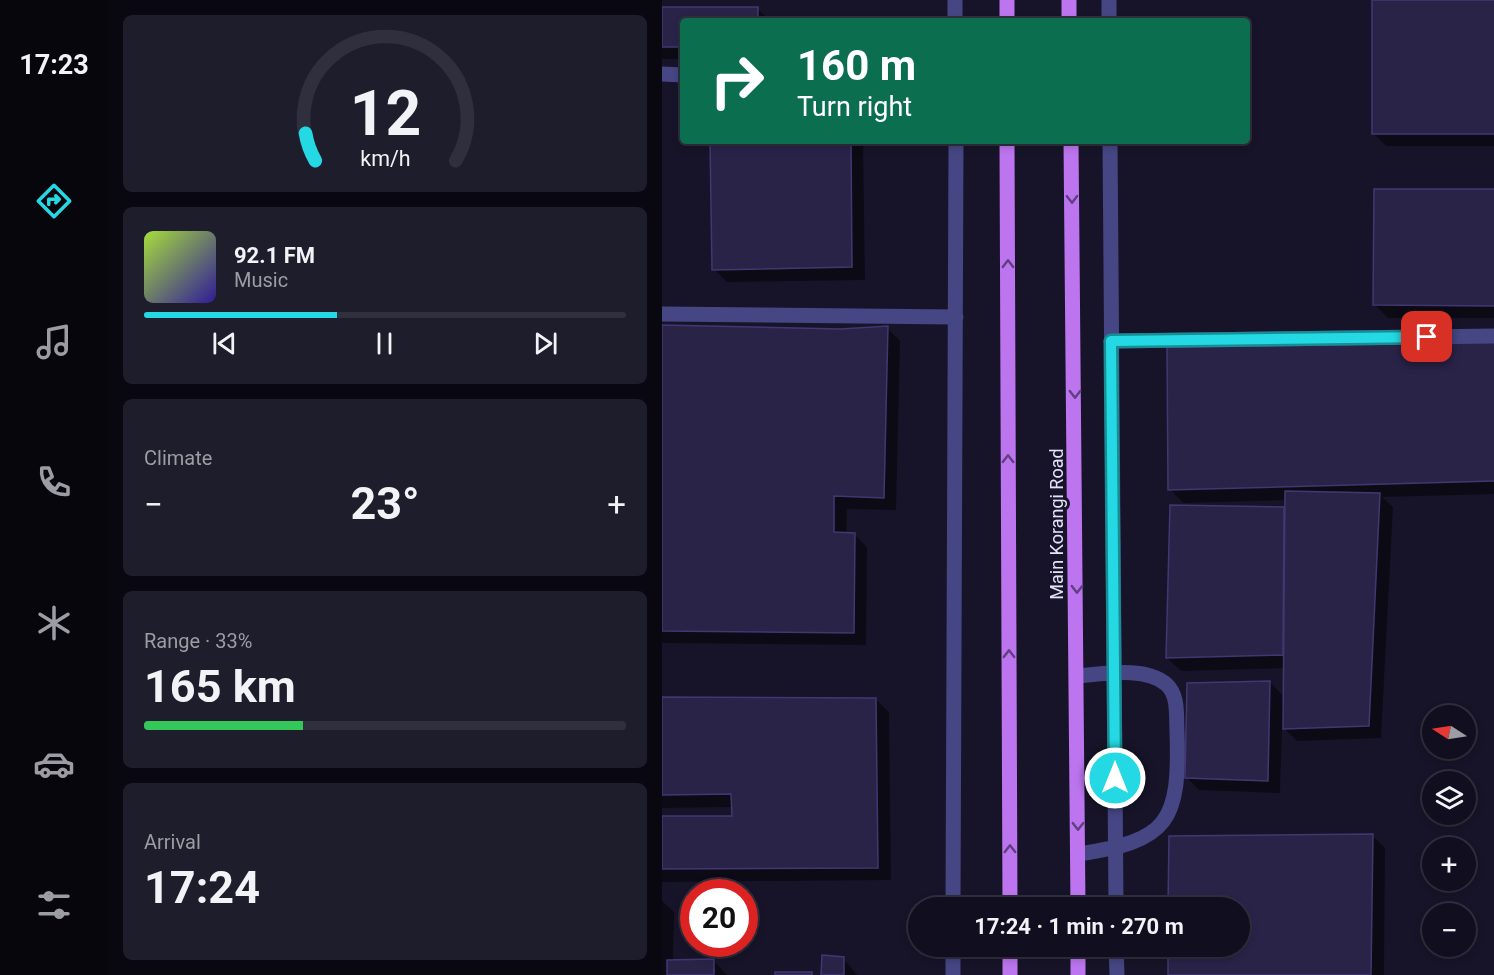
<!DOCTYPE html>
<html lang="en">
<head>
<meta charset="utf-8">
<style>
	body { margin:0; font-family:Roboto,sans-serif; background:#1e1d2c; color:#f1f3f6; height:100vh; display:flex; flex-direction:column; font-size:22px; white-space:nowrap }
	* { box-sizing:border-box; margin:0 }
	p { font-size:20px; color:#9c9ca4 }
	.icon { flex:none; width:33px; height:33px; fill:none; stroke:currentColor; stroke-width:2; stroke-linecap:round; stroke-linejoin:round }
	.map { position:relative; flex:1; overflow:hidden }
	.side { display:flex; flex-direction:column; gap:15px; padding:15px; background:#090811; width:554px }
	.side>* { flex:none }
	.top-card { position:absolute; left:18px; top:18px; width:570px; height:126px; border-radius:6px; box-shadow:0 3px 9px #0003,0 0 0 2px #302f3d; background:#0b6e4f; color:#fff; overflow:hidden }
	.needle { width:39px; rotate:282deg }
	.tools { position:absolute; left:760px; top:705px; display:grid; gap:12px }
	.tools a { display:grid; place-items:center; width:54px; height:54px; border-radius:50%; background:#110f1f; box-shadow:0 3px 9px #0003,0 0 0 2px #302f3d; font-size:30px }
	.speed { position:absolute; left:18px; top:879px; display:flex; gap:12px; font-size:30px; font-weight:700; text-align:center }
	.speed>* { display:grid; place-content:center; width:78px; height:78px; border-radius:50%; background:#110f1f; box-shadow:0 3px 9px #0003,0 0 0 2px #302f3d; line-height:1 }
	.speed .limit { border:9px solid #d22; background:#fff; color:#111 }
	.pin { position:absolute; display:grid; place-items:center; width:51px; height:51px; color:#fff; margin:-26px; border-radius:12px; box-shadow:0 3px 9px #0006 }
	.me { position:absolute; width:66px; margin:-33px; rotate:0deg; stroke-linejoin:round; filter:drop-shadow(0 0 4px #0008) }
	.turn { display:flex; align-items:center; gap:21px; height:126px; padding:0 18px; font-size:27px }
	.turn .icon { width:78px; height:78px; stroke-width:2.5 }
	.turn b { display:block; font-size:42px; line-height:51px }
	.big { font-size:45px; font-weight:700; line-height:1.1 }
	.side .card { flex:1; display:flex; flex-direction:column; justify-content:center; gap:9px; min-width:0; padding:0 21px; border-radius:9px; background:#1e1d2c }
	.side .dial { align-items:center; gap:0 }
	.dial svg { height:156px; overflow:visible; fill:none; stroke:#302f3d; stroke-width:7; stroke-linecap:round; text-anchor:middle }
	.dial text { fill:#f1f3f6; stroke:none }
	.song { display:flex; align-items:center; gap:18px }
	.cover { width:72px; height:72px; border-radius:9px; background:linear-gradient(135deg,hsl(80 70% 55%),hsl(250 70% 35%)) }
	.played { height:6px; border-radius:3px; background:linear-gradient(90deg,#24d9e4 40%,#302f3d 40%) }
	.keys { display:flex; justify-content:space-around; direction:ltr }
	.heat { display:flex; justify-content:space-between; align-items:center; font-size:33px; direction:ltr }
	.charge { height:9px; border-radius:4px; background:linear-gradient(90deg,#34c759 33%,#302f3d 0) }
	.trip { position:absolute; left:246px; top:897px; width:342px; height:60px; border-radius:30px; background:#110f1f; box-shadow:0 3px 9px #0003,0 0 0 2px #302f3d; font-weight:700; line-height:60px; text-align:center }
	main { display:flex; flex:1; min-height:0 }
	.dock { display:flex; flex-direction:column; width:108px; justify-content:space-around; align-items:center; background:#07060c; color:#9c9ca4 }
	.dock .icon { width:42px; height:42px }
	.dock .current { color:#24d9e4 }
	.dock b { font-size:27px; color:#f1f3f6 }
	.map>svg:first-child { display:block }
	.shadow { fill:#0007 }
	.building { fill:#292348; stroke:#413871; stroke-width:1.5 }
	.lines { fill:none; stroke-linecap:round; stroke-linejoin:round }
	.minor { stroke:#454683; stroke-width:15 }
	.major { stroke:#bc75ee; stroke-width:15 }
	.oneway { stroke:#614082 }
	.route-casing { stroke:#178d94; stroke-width:15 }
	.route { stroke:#24d9e4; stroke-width:10 }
	.labels { text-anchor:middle; stroke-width:6; stroke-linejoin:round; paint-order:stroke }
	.street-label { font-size:18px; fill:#e3e1fb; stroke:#171429 }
</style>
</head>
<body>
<main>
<nav class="dock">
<b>17:23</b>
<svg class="icon current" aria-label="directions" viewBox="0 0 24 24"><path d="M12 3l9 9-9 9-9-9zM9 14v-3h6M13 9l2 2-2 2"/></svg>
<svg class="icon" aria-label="music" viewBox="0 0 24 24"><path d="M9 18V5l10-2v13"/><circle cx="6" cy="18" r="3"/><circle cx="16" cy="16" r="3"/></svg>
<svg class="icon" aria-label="phone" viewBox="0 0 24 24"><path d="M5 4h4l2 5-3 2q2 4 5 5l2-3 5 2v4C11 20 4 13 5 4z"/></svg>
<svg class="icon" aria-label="climate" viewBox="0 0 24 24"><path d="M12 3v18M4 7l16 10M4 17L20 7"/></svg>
<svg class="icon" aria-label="car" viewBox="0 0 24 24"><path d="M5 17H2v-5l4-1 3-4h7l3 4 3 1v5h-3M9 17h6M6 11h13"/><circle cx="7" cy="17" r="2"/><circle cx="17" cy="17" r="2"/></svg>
<svg class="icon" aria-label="filters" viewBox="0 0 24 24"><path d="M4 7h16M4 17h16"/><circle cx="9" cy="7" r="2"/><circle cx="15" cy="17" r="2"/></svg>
</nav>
<section class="side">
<div class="card dial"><svg viewBox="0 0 100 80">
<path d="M14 69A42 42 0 1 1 86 69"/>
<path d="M14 69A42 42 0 0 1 9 55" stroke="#24d9e4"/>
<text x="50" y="56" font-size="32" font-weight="700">12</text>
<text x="50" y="72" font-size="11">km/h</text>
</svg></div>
<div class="card">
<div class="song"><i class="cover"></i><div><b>92.1 FM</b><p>Music</p></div></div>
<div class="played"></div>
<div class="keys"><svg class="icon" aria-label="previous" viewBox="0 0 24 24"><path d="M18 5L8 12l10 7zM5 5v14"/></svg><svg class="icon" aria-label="pause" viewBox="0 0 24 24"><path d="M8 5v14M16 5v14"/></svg><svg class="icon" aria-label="next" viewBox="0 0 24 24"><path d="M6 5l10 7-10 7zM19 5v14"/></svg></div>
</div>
<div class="card"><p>Climate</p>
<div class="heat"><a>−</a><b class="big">23°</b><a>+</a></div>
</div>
<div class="card"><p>Range · 33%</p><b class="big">165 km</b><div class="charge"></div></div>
<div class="card"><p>Arrival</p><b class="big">17:24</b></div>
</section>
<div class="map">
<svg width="833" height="975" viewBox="0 0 833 975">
	<rect width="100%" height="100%" fill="#171429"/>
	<!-- shadow -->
	<path class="shadow" d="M711,0H833V146H724L711,133Z
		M95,8L108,21H21V59H0V9Z
		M50,141H201L203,280L65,282L52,269Z
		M833,190V318H726L713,305Z
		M0,327L179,330L225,328L238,341L234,510L185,509L184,534H192L205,547L204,645L0,643Z
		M833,340V494L720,497L731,507L719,738L635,741L620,726L618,793L537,790L524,777L608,682L622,697L623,668L519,671L505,658L509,507L624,508V500L521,503L508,489Z
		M0,699H213L227,712L229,880L0,882V818L72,817L71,807L0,808Z
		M710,835L723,848L722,975H507L578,946V908Z
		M0,901L12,912L11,961H52L65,975H0Z
		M181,958L195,975H160Z"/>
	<!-- building -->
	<path class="building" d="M710,0H833V134H710Z
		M0,7H96V21H21V47H0Z
		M48,141H189L190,267L50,270Z
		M712,189H833V306L711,305Z
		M0,325L179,329L226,326L222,498L172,496V532L193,533L192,633L0,631Z
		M833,338V481L506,490L505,345Z
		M623,491L718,493L707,726L621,729Z
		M508,505L622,507L621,655L504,658Z
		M608,681L606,781L523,778L525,683Z
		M0,697L214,698L216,868L0,869V816H70L69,794L0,795Z
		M711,834L709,975H506V946H578V908H506L507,836Z
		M160,955L182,957V975H159Z
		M52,959V975H5V960Z
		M113,972H150V975H113Z"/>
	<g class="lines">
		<!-- minor -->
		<path class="minor" d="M293,0V21
			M447,0V21
			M0,74L21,75
			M448,141L454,908
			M0,314L294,317
			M449,341L833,336
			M415,676C441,674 483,666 504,684C517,695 514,716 515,731C518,822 507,841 416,854
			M291,908L294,141
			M291,946V975
			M454,946L455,975"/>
		<!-- major -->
		<path class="major" d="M345,0V21
			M407,0V21
			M345,141L348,908
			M409,141L416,908
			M348,946V975
			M416,975V946"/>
	</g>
	<!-- one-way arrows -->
	<defs><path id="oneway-chevron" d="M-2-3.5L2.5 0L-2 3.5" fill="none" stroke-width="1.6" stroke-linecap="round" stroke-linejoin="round" transform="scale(1.5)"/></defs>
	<g class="oneway">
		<use href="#oneway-chevron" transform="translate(410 199) rotate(89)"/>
		<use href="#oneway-chevron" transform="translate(346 264) rotate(-90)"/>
		<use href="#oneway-chevron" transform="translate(413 394) rotate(90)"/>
		<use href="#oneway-chevron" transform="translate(346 459) rotate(-90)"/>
		<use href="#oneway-chevron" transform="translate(415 589) rotate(90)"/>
		<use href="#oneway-chevron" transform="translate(347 654) rotate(-90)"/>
		<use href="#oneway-chevron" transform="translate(416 826) rotate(90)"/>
		<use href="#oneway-chevron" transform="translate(348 849) rotate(-90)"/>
	</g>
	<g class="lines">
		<!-- route casing -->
		<g class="route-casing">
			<path id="route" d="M453,778L449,341L765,337"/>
		</g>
		<!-- route -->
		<use href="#route" class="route"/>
	</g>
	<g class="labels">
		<!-- street labels -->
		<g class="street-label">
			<text transform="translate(395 524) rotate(-90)" y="6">Main Korangi Road</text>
		</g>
	</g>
</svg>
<div class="tools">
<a><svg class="needle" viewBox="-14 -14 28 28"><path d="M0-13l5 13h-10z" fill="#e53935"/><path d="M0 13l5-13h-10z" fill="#9c9ca4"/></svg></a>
<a><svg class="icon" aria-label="layers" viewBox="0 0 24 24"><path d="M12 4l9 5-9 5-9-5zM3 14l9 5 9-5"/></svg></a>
<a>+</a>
<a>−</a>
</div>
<div class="speed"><div class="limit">20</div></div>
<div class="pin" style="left:765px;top:337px;background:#d93025"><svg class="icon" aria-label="arrive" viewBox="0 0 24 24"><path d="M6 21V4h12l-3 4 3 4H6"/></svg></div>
<svg class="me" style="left:453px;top:778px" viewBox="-20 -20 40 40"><circle r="17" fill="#24d9e4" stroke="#fff" stroke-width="3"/><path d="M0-11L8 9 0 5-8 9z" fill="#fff"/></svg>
<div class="trip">17:24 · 1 min · 270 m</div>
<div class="top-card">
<div class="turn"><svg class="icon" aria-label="right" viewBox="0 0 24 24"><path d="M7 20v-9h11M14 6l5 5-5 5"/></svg><div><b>160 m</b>Turn right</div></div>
</div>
</div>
</main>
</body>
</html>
